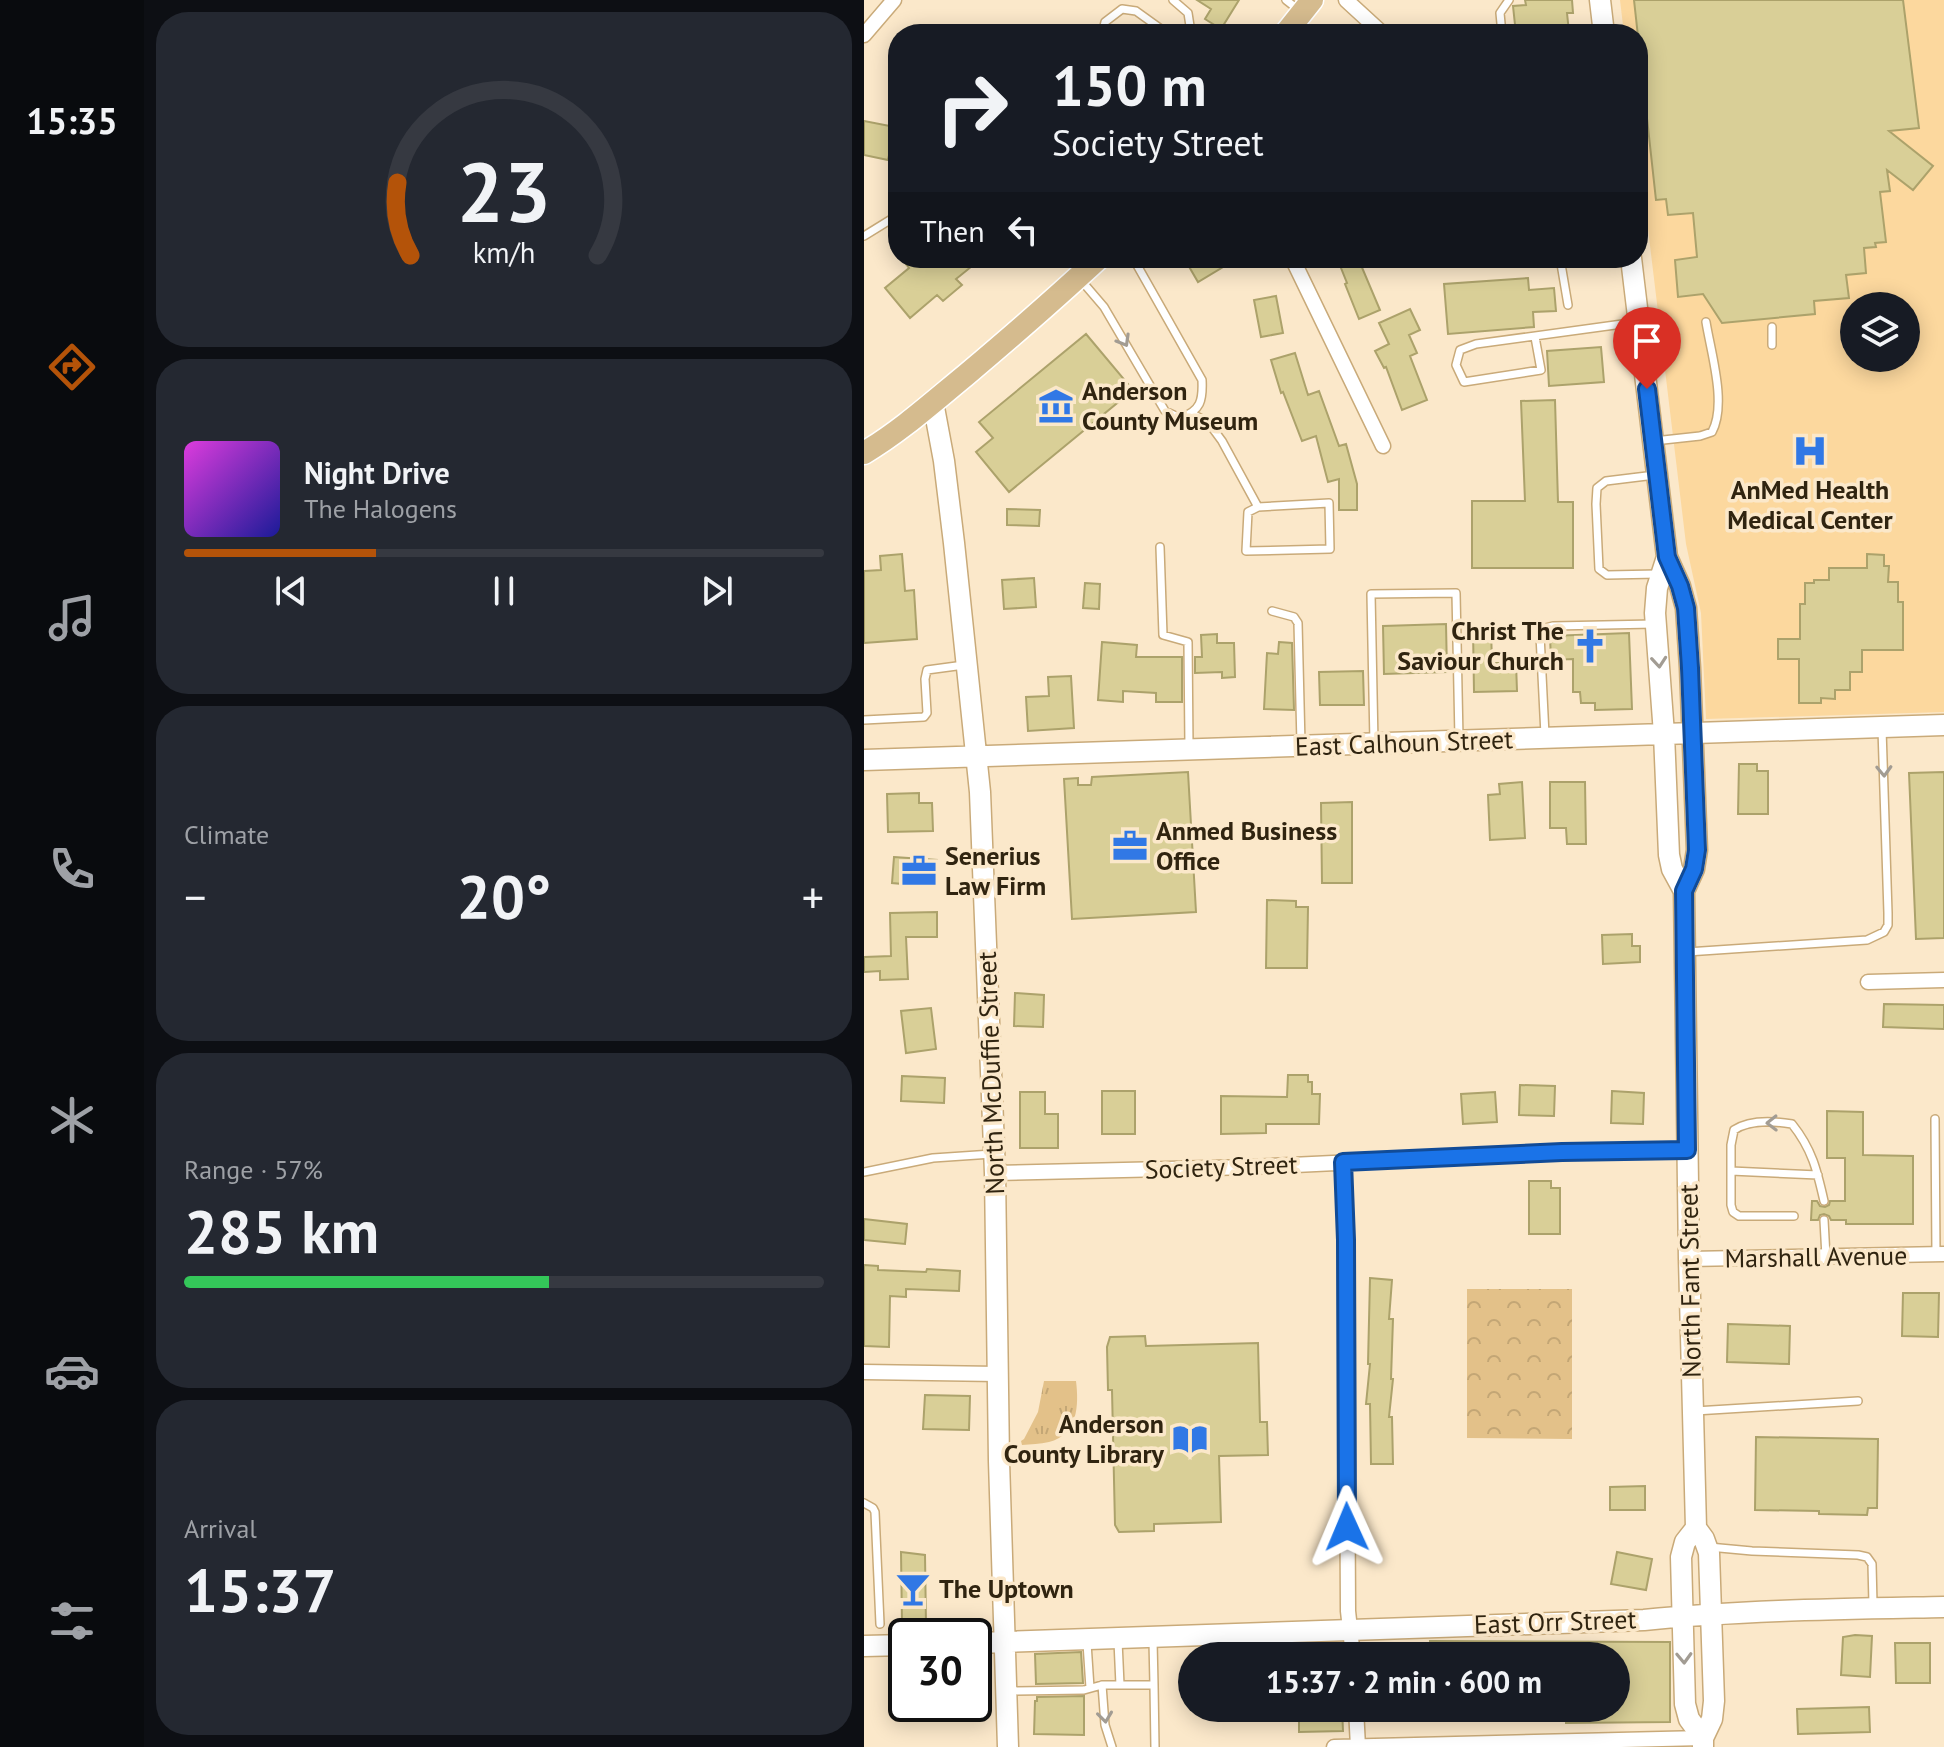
<!DOCTYPE html>
<html lang="en">
<head>
<meta charset="utf-8">
<style>
	body { margin:0; font-family:"PT Sans",sans-serif; background:#242831; color:#f1f3f6; height:100vh; display:flex; flex-direction:column; font-size:30px; white-space:nowrap }
	* { box-sizing:border-box; margin:0 }
	p { font-size:26px; color:#9ea1a6 }
	.icon { flex:none; width:44px; height:44px; fill:none; stroke:currentColor; stroke-width:2; stroke-linecap:round; stroke-linejoin:round }
	.map { position:relative; flex:1; overflow:hidden }
	.panel { display:flex; flex-direction:column; gap:12px; padding:12px; background:#0d0f14; width:720px }
	.panel>* { flex:none }
	.top-card { position:absolute; left:24px; top:24px; width:760px; height:244px; border-radius:32px; box-shadow:0 4px 20px #0003; background:#171b24; color:#f1f3f6; overflow:hidden }
	.buttons { position:absolute; left:976px; top:292px; display:grid; gap:16px }
	.buttons a { display:grid; place-items:center; width:80px; height:80px; border-radius:50%; background:#171b24; box-shadow:0 4px 20px #0003; font-size:40px }
	.speed { position:absolute; left:24px; top:1618px; display:flex; gap:16px; font-size:40px; font-weight:700; text-align:center }
	.speed>* { display:grid; place-content:center; width:104px; height:104px; border-radius:50%; background:#171b24; box-shadow:0 4px 20px #0003; line-height:1 }
	.speed .limit { border:4px solid #111; border-radius:12px; background:#fff; color:#111 }
	.pin { position:absolute; display:grid; place-items:center; width:68px; height:68px; color:#fff; margin:-82px -34px; border-radius:50% 50% 50% 0; rotate:-45deg; box-shadow:0 0 8px #0007 }
	.pin .icon { rotate:45deg }
	.me { position:absolute; width:88px; margin:-44px; rotate:359deg; stroke-linejoin:round; filter:drop-shadow(0 0 6px #0008) }
	.turn { display:flex; align-items:center; gap:28px; height:168px; padding:0 32px; font-size:36px }
	.turn .icon { width:104px; height:104px; stroke-width:2.5 }
	.turn b { display:block; font-size:56px; line-height:68px }
	.then { display:flex; align-items:center; height:76px; padding:0 32px; background:#0003; gap:16px; font-size:30px }
	.big { font-size:60px; font-weight:800; line-height:1.1 }
	.panel .tile { flex:1; display:flex; flex-direction:column; justify-content:center; gap:12px; min-width:0; padding:0 28px; border-radius:32px; background:#242831 }
	.panel .dial { align-items:center; gap:0 }
	.dial svg { height:208px; overflow:visible; fill:none; stroke:#363941; stroke-width:7; stroke-linecap:round; text-anchor:middle }
	.dial text { fill:#f1f3f6; stroke:none }
	.song { display:flex; align-items:center; gap:24px }
	.cover { width:96px; height:96px; border-radius:12px; background:linear-gradient(135deg,hsl(300 70% 55%),hsl(240 70% 35%)) }
	.played { height:8px; border-radius:4px; background:linear-gradient(90deg,#b45309 30%,#363941 30%) }
	.keys { display:flex; justify-content:space-around; direction:ltr }
	.heat { display:flex; justify-content:space-between; align-items:center; font-size:44px; direction:ltr }
	.charge { height:12px; border-radius:6px; background:linear-gradient(90deg,#34c759 57%,#363941 0) }
	.trip { position:absolute; left:314px; top:1642px; width:452px; height:80px; border-radius:40px; background:#171b24; box-shadow:0 4px 20px #0003; font-weight:800; line-height:80px; text-align:center }
	main { display:flex; flex:1; min-height:0 }
	.tabs { display:flex; flex-direction:column; width:144px; justify-content:space-around; align-items:center; background:#090b0e; color:#9ea1a6 }
	.tabs .icon { width:56px; height:56px }
	.tabs .active { color:#b45309 }
	.tabs b { font-size:36px; color:#f1f3f6 }
	.map>svg:first-child { display:block }
	.built { fill:#fcd89e; fill-rule:evenodd }
	.grass { fill:url(#grass-tufts) }
	.forest { fill:url(#forest-crowns) }
	.building { fill:#d9cf97; stroke:#aca26b; stroke-width:2 }
	.lines { fill:none; stroke-linecap:round; stroke-linejoin:round }
	.lane-casing { stroke:#c9aa79; stroke-width:10 }
	.street-casing { stroke:#c9aa79; stroke-width:17 }
	.secondary-casing { stroke:#c9aa79; stroke-width:23 }
	.primary-casing { stroke:#fff; stroke-width:25 }
	.lane { stroke:#fff; stroke-width:7 }
	.street { stroke:#fff; stroke-width:14 }
	.secondary { stroke:#fff; stroke-width:20 }
	.primary { stroke:#d5bb8e; stroke-width:22 }
	.oneway { stroke:#a29c93 }
	.route-casing { stroke:#114b97; stroke-width:20 }
	.route { stroke:#1a73e8; stroke-width:14 }
	.labels { text-anchor:middle; stroke-width:7; stroke-linejoin:round; paint-order:stroke }
	.poi-label { font-size:26px; font-weight:bold; fill:#302410; stroke:#fbe8ca; text-anchor:start }
	.street-label { font-size:26px; fill:#302410; stroke:#fbe8ca }
</style>
</head>
<body>
<main>
<nav class="tabs">
<b>15:35</b>
<svg class="icon active" aria-label="directions" viewBox="0 0 24 24"><path d="M12 3l9 9-9 9-9-9zM9 14v-3h6M13 9l2 2-2 2"/></svg>
<svg class="icon" aria-label="music" viewBox="0 0 24 24"><path d="M9 18V5l10-2v13"/><circle cx="6" cy="18" r="3"/><circle cx="16" cy="16" r="3"/></svg>
<svg class="icon" aria-label="phone" viewBox="0 0 24 24"><path d="M5 4h4l2 5-3 2q2 4 5 5l2-3 5 2v4C11 20 4 13 5 4z"/></svg>
<svg class="icon" aria-label="climate" viewBox="0 0 24 24"><path d="M12 3v18M4 7l16 10M4 17L20 7"/></svg>
<svg class="icon" aria-label="car" viewBox="0 0 24 24"><path d="M5 17H2v-5l4-1 3-4h7l3 4 3 1v5h-3M9 17h6M6 11h13"/><circle cx="7" cy="17" r="2"/><circle cx="17" cy="17" r="2"/></svg>
<svg class="icon" aria-label="filters" viewBox="0 0 24 24"><path d="M4 7h16M4 17h16"/><circle cx="9" cy="7" r="2"/><circle cx="15" cy="17" r="2"/></svg>
</nav>
<section class="panel">
<div class="tile dial"><svg viewBox="0 0 100 80">
<path d="M14 69A42 42 0 1 1 86 69"/>
<path d="M14 69A42 42 0 0 1 9 41" stroke="#b45309"/>
<text x="50" y="56" font-size="32" font-weight="700">23</text>
<text x="50" y="72" font-size="11">km/h</text>
</svg></div>
<div class="tile">
<div class="song"><i class="cover"></i><div><b>Night Drive</b><p>The Halogens</p></div></div>
<div class="played"></div>
<div class="keys"><svg class="icon" aria-label="previous" viewBox="0 0 24 24"><path d="M18 5L8 12l10 7zM5 5v14"/></svg><svg class="icon" aria-label="pause" viewBox="0 0 24 24"><path d="M8 5v14M16 5v14"/></svg><svg class="icon" aria-label="next" viewBox="0 0 24 24"><path d="M6 5l10 7-10 7zM19 5v14"/></svg></div>
</div>
<div class="tile"><p>Climate</p>
<div class="heat"><a>−</a><b class="big">20°</b><a>+</a></div>
</div>
<div class="tile"><p>Range · 57%</p><b class="big">285 km</b><div class="charge"></div></div>
<div class="tile"><p>Arrival</p><b class="big">15:37</b></div>
</section>
<div class="map">
<svg width="1080" height="1747" viewBox="0 0 1080 1747">
	<defs>
		<pattern id="grass-tufts" width="24" height="20" patternUnits="userSpaceOnUse" patternTransform="scale(2)"><rect width="24" height="20" fill="#e3c189"/><path d="M3 7l-1-3M5 7V3M7 7l1-3M15 17l-1-3M17 17v-4M19 17l1-3" fill="none" stroke="#c3a675"/></pattern>
		<pattern id="forest-crowns" width="20" height="18" patternUnits="userSpaceOnUse" patternTransform="scale(2)"><rect width="20" height="18" fill="#e3c189"/><path d="M2 6a3 3 0 1 1 6 0M12 15a3 3 0 1 1 6 0" fill="none" stroke="#c3a675"/></pattern>
	</defs>
	<rect width="100%" height="100%" fill="#fbe8ca"/>
	<!-- built -->
	<path class="built" d="M756,0H1080V712L842,719L837,613L822,544L774,146V34H760ZM990,306H1042V358H990Z"/>
	<!-- grass -->
	<path class="grass" d="M180,1381H212C215,1405 214,1435 185,1442C176,1444 167,1444 158,1445L157,1441L160,1439L174,1412Z"/>
	<!-- forest -->
	<path class="forest" d="M603,1289H708V1439L603,1438Z"/>
	<!-- building -->
	<path class="building" d="M333,0H375L357,29L341,19L347,9Z
		M661,0H708L709,13H703L705,32L652,34L649,6L662,5Z
		M770,0H1039L1055,128L1025,131L1069,166L1049,190L1023,170L1026,191L1016,192L1022,242L1011,243L1012,247L1000,248L1002,273L982,275L985,298L950,301L951,314L858,323L839,294L814,297L811,260L833,257L829,213L804,215L802,199L792,200Z
		M0,121L31,127L24,160L0,155Z
		M37,258H118L92,279L98,285L79,301L73,295L46,318L21,288L45,268Z
		M320,258H374L334,282Z
		M473,258H494L516,310L495,319L481,284L483,283Z
		M664,278L665,290L690,288L692,311L669,312L670,327L584,334L580,284Z
		M412,296L419,333L397,337L390,300Z
		M546,309L556,330L545,335L553,353L546,356L563,400L538,410L522,367L520,368L511,351L525,344L515,323Z
		M222,334L269,390L145,492L112,452L129,438L115,422Z
		M737,347L740,382L685,386L683,351Z
		M431,353L444,395L455,391L475,446L482,444L493,484V510H475V479L464,482L452,436L438,441L419,392L417,393L407,360Z
		M691,400L694,502H709V568H608V501H661L657,401Z
		M143,509L176,510L175,526L143,525Z
		M38,554L41,591L50,590L53,639L0,643V571L17,570L16,556Z
		M1003,554L1020,555V566H1025L1024,582H1034V602H1039V650H998V672H986V690H971V699L957,698V703H935V659H914V639H936V604H941V583H950V580H965V568H1003Z
		M170,578L172,607L140,609L138,580Z
		M221,583L236,584L235,609L219,608Z
		M582,624L583,672L520,674L519,626Z
		M609,629H627L628,663H652L653,691L610,692Z
		M765,633L768,709L731,710V703H717L716,692H709V659L687,660L686,636Z
		M353,634V643H370L371,677L358,678V672L331,673V657H338L337,635Z
		M238,642L273,645L272,657H318V702H292V693L259,691V702L234,700Z
		M415,642L428,643L430,710L400,709L403,653L414,654Z
		M499,671L500,705H456L455,672Z
		M207,676L210,728L164,731L162,697L185,696L184,677Z
		M875,764H893V771H904V814H874Z
		M324,772L332,912L208,919L200,779L214,778V785H227L228,777Z
		M1080,772V938L1052,939L1045,773Z
		M658,782L661,838L626,840L624,795L636,794L635,784Z
		M686,782H721L722,844H703L702,828H686Z
		M55,793V803H68L69,831L24,832L23,794Z
		M488,802V883H458L457,803Z
		M30,857L73,860L72,887L28,883Z
		M403,900L432,901V907H444L443,968H402Z
		M73,912V937H42L44,979L16,980V971L0,972V957L27,956L26,913Z
		M768,934V946H776V962L739,964L738,935Z
		M151,993L180,995L179,1027L150,1026Z
		M1020,1004L1080,1005V1029L1019,1027Z
		M67,1008L72,1049L42,1053L37,1011Z
		M424,1075H444V1082H448V1094H456L455,1124H402V1133L357,1134V1096L423,1097Z
		M38,1076L81,1078L80,1103L37,1101Z
		M656,1085L691,1086L690,1116L655,1115Z
		M238,1091H271V1134H238Z
		M748,1091L780,1093L779,1124L747,1123Z
		M156,1092H181V1114H194V1148H156Z
		M631,1092L633,1122L599,1124L597,1094Z
		M963,1111L999,1112V1155L1049,1156V1224H982V1220H967L965,1216L960,1214L956,1215L954,1220H947L948,1201H953L956,1206L961,1207L965,1205L966,1201H981V1158H963Z
		M665,1181H687V1188H696V1234H665Z
		M0,1219L43,1224L41,1244L0,1240Z
		M0,1265L14,1266V1270L62,1272L63,1269L96,1271L95,1291L42,1289V1297L26,1296L25,1347L0,1346Z
		M506,1278L528,1280L525,1319H529L527,1379H529L525,1417H528L529,1464H507L506,1404H502L506,1364H504Z
		M1039,1293H1075L1074,1337L1038,1336Z
		M864,1324L926,1326L925,1364L863,1362Z
		M281,1336L282,1346L394,1343L396,1422H403L404,1455L355,1456L357,1522L290,1524V1531L255,1532L251,1525L248,1390H244L243,1347L246,1337Z
		M61,1395L106,1396L105,1430L59,1429Z
		M892,1437L1014,1439L1013,1508H1004L1003,1515L955,1514V1511L891,1510Z
		M781,1486V1510H746V1487Z
		M37,1552L61,1555L62,1624L38,1625Z
		M753,1552L788,1559L782,1590L747,1584Z
		M991,1635L1008,1636L1006,1677L977,1675L979,1637Z
		M566,1641L806,1642V1722L702,1723V1708H752V1656H566Z
		M1031,1643H1066V1683H1032Z
		M217,1652L219,1683L172,1684L171,1654Z
		M220,1696V1735L170,1734L171,1701H173V1697Z
		M1005,1707L1006,1732L934,1734L933,1709Z
		M435,1708H478L479,1731L435,1732Z"/>
	<g class="lines">
		<!-- lane casing -->
		<g class="lane-casing">
			<path id="lane" d="M309,0L324,13L326,26L333,34
				M422,0L436,11
				M238,34L241,22L258,9L272,11L304,34
				M638,34L636,13L645,0
				M0,236L34,215
				M696,258L704,305
				M216,279L240,307L301,411L316,418C337,411 339,400 338,380L269,258
				M671,337L677,370L600,382L592,365L596,350L612,344L773,322
				M908,345V327
				M328,414L344,422L358,441L394,507L465,503L466,549L382,551L384,512L394,507
				M790,441L836,436L848,432C863,404 847,353 842,322
				M791,475L742,481L733,488L732,504L735,569L743,575L794,574
				M296,547L299,635L324,642L325,747
				M408,611L430,617L434,623L437,744
				M0,720L60,717L63,713L61,679L63,670L100,665
				M681,735L676,635L677,629L689,626L790,624
				M510,743L507,594L592,593L595,739
				M823,952L1003,940L1020,932L1024,925V913L1018,729
				M1071,1119L1072,1254
				M867,1171L954,1175
				M0,1172L69,1158L128,1154
				M930,1216H875L869,1212L867,1205V1145L870,1130C885,1120 910,1121 928,1124C948,1149 953,1170 960,1201
				M960,1220L962,1257
				M831,1411L994,1401
				M0,1503L9,1508L11,1512L16,1624
				M845,1547L888,1551L994,1555L1003,1557L1008,1564L1009,1604
				M254,1641L256,1685
				M223,1643L226,1688
				M238,1685L241,1725L248,1747
				M290,1685L291,1747
				M144,1691L220,1690L238,1685H290L289,1641"/>
		</g>
		<!-- street casing -->
		<g class="street-casing">
			<path id="street" d="M482,0L519,34
				M0,35L30,0
				M428,258L519,446
				M1004,982L1080,980
				M479,1162L482,1240L484,1611L489,1656
				M131,1173L388,1167L698,1152L823,1150
				M825,1259L1080,1254
				M0,1372L134,1374
				M492,1708L494,1747
				M470,1747L839,1738"/>
		</g>
		<!-- secondary casing -->
		<g class="secondary-casing">
			<path id="secondary" d="M736,0L740,34
				M767,258L803,557L816,586L822,608L826,668L833,850L830,869L820,891L825,1259L832,1528L840,1539L845,1553L850,1701L848,1719L839,1738V1747
				M69,402L80,461L90,543L116,792L131,1173L135,1461L144,1747
				M803,557L793,588L791,613L800,734L805,855L808,869L820,891
				M0,760L1080,725
				M832,1528L821,1542L817,1557L821,1704L825,1719L839,1738
				M110,1643L780,1620C880,1610 980,1609 1080,1607
				M0,1646L42,1645"/>
		</g>
		<!-- primary casing -->
		<g class="primary-casing">
			<path id="primary" d="M421,34L448,0
				M0,453C37,431 69,402 102,375C147,337 192,298 235,258"/>
		</g>
		<!-- lane -->
		<use href="#lane" class="lane"/>
		<!-- street -->
		<use href="#street" class="street"/>
		<!-- secondary -->
		<use href="#secondary" class="secondary"/>
		<!-- primary -->
		<use href="#primary" class="primary"/>
	</g>
	<!-- one-way arrows -->
	<defs><path id="oneway-chevron" d="M-2-3.5L2.5 0L-2 3.5" fill="none" stroke-width="1.6" stroke-linecap="round" stroke-linejoin="round" transform="scale(2)"/></defs>
	<g class="oneway">
		<use href="#oneway-chevron" transform="translate(260 341) rotate(60)"/>
		<use href="#oneway-chevron" transform="translate(795 662) rotate(85)"/>
		<use href="#oneway-chevron" transform="translate(1020 771) rotate(88)"/>
		<use href="#oneway-chevron" transform="translate(908 1123) rotate(179)"/>
		<use href="#oneway-chevron" transform="translate(820 1658) rotate(88)"/>
		<use href="#oneway-chevron" transform="translate(241 1717) rotate(83)"/>
	</g>
	<g class="lines">
		<!-- route casing -->
		<g class="route-casing">
			<path id="route" d="M483,1527L482,1240L479,1162L698,1152L823,1150L820,891L830,869L833,850L826,668L822,608L816,586L803,557L783,389"/>
		</g>
		<!-- route -->
		<use href="#route" class="route"/>
	</g>
	<!-- icons -->
	<defs>
		<g id="museum-bare" transform="scale(2.76)"><path d="M0-6L6-3V-2H-6V-3ZM-5-1h2V3h-2ZM-1-1h2V3h-2ZM3-1h2V3H3ZM-6 4H6V6H-6Z" fill="#3178e5" stroke="#fbe8ca" stroke-width="2.5" paint-order="stroke"/></g>
		<g id="hospital-bare" transform="scale(2.76)"><path d="M-5-5h3v3.5h4V-5h3V5h-3V1.5h-4V5h-3Z" fill="#3178e5" stroke="#fbe8ca" stroke-width="2.5" paint-order="stroke"/></g>
		<g id="church-bare" transform="scale(2.76)"><path d="M-1.2-6h2.4v3.5h3.3v2.4h-3.3V6h-2.4V-.1h-3.3v-2.4h3.3Z" fill="#3178e5" stroke="#fbe8ca" stroke-width="2.5" paint-order="stroke"/></g>
		<g id="office-bare" transform="scale(2.76)"><path d="M-6-3h4V-5.5h4V-3h4V5H-6ZM-1-4.5V-3h2v-1.5ZM-6 0V1H6V0Z" fill="#3178e5" stroke="#fbe8ca" stroke-width="2.5" paint-order="stroke"/></g>
		<g id="library-bare" transform="scale(2.76)"><path d="M-6-4Q-3-5.5-.7-3.5V5Q-3 3-6 4ZM6-4Q3-5.5 .7-3.5V5Q3 3 6 4Z" fill="#3178e5" stroke="#fbe8ca" stroke-width="2.5" paint-order="stroke"/></g>
		<g id="bar-bare" transform="scale(2.76)"><path d="M-6-5H6L.8 .8V4.5H3.5V6h-7V4.5H-.8V.8Z" fill="#3178e5" stroke="#fbe8ca" stroke-width="2.5" paint-order="stroke"/></g>
	</defs>
	<g fill-rule="evenodd">
		<use href="#museum-bare" x="192" y="406"/>
		<use href="#hospital-bare" x="946" y="451"/>
		<use href="#church-bare" x="726" y="646"/>
		<use href="#office-bare" x="266" y="846"/>
		<use href="#office-bare" x="55" y="871"/>
		<use href="#library-bare" x="326" y="1439"/>
		<use href="#bar-bare" x="49" y="1589"/>
	</g>
	<g class="labels">
		<!-- poi labels -->
		<g class="poi-label">
			<text x="218" y="400">Anderson<tspan x="218" dy="30">County Museum</tspan></text>
			<text x="946" y="499" text-anchor="middle">AnMed Health<tspan x="946" dy="30">Medical Center</tspan></text>
			<text x="700" y="640" text-anchor="end">Christ The<tspan x="700" dy="30">Saviour Church</tspan></text>
			<text x="292" y="840">Anmed Business<tspan x="292" dy="30">Office</tspan></text>
			<text x="81" y="865">Senerius<tspan x="81" dy="30">Law Firm</tspan></text>
			<text x="300" y="1433" text-anchor="end">Anderson<tspan x="300" dy="30">County Library</tspan></text>
			<text x="75" y="1598">The Uptown</text>
		</g>
		<!-- street labels -->
		<g class="street-label">
			<text transform="translate(540 743) rotate(-2)" y="9">East Calhoun Street</text>
			<text transform="translate(127 1073) rotate(-92)" y="9">North McDuffie Street</text>
			<text transform="translate(357 1167) rotate(-2)" y="9">Society Street</text>
			<text transform="translate(952 1257) rotate(-1)" y="9">Marshall Avenue</text>
			<text transform="translate(826 1281) rotate(-91)" y="9">North Fant Street</text>
			<text transform="translate(691 1622) rotate(-2)" y="9">East Orr Street</text>
		</g>
	</g>
</svg>
<div class="buttons">
<a><svg class="icon" aria-label="layers" viewBox="0 0 24 24"><path d="M12 4l9 5-9 5-9-5zM3 14l9 5 9-5"/></svg></a>
</div>
<div class="speed"><div class="limit">30</div></div>
<div class="pin" style="left:783px;top:389px;background:#d93025"><svg class="icon" aria-label="arrive" viewBox="0 0 24 24"><path d="M6 21V4h12l-3 4 3 4H6"/></svg></div>
<svg class="me" style="left:483px;top:1527px" viewBox="-20 -20 40 40"><path d="M0-17L14 15 0 8-14 15z" fill="#1a73e8" stroke="#fff" stroke-width="4"/></svg>
<div class="trip">15:37 · 2 min · 600 m</div>
<div class="top-card">
<div class="turn"><svg class="icon" aria-label="right" viewBox="0 0 24 24"><path d="M7 20v-9h11M14 6l5 5-5 5"/></svg><div><b>150 m</b>Society Street</div></div>
<div class="then">Then<svg class="icon" aria-label="left" viewBox="0 0 24 24"><path d="M17 20v-9H6M10 6l-5 5 5 5"/></svg></div>
</div>
</div>
</main>
</body>
</html>
